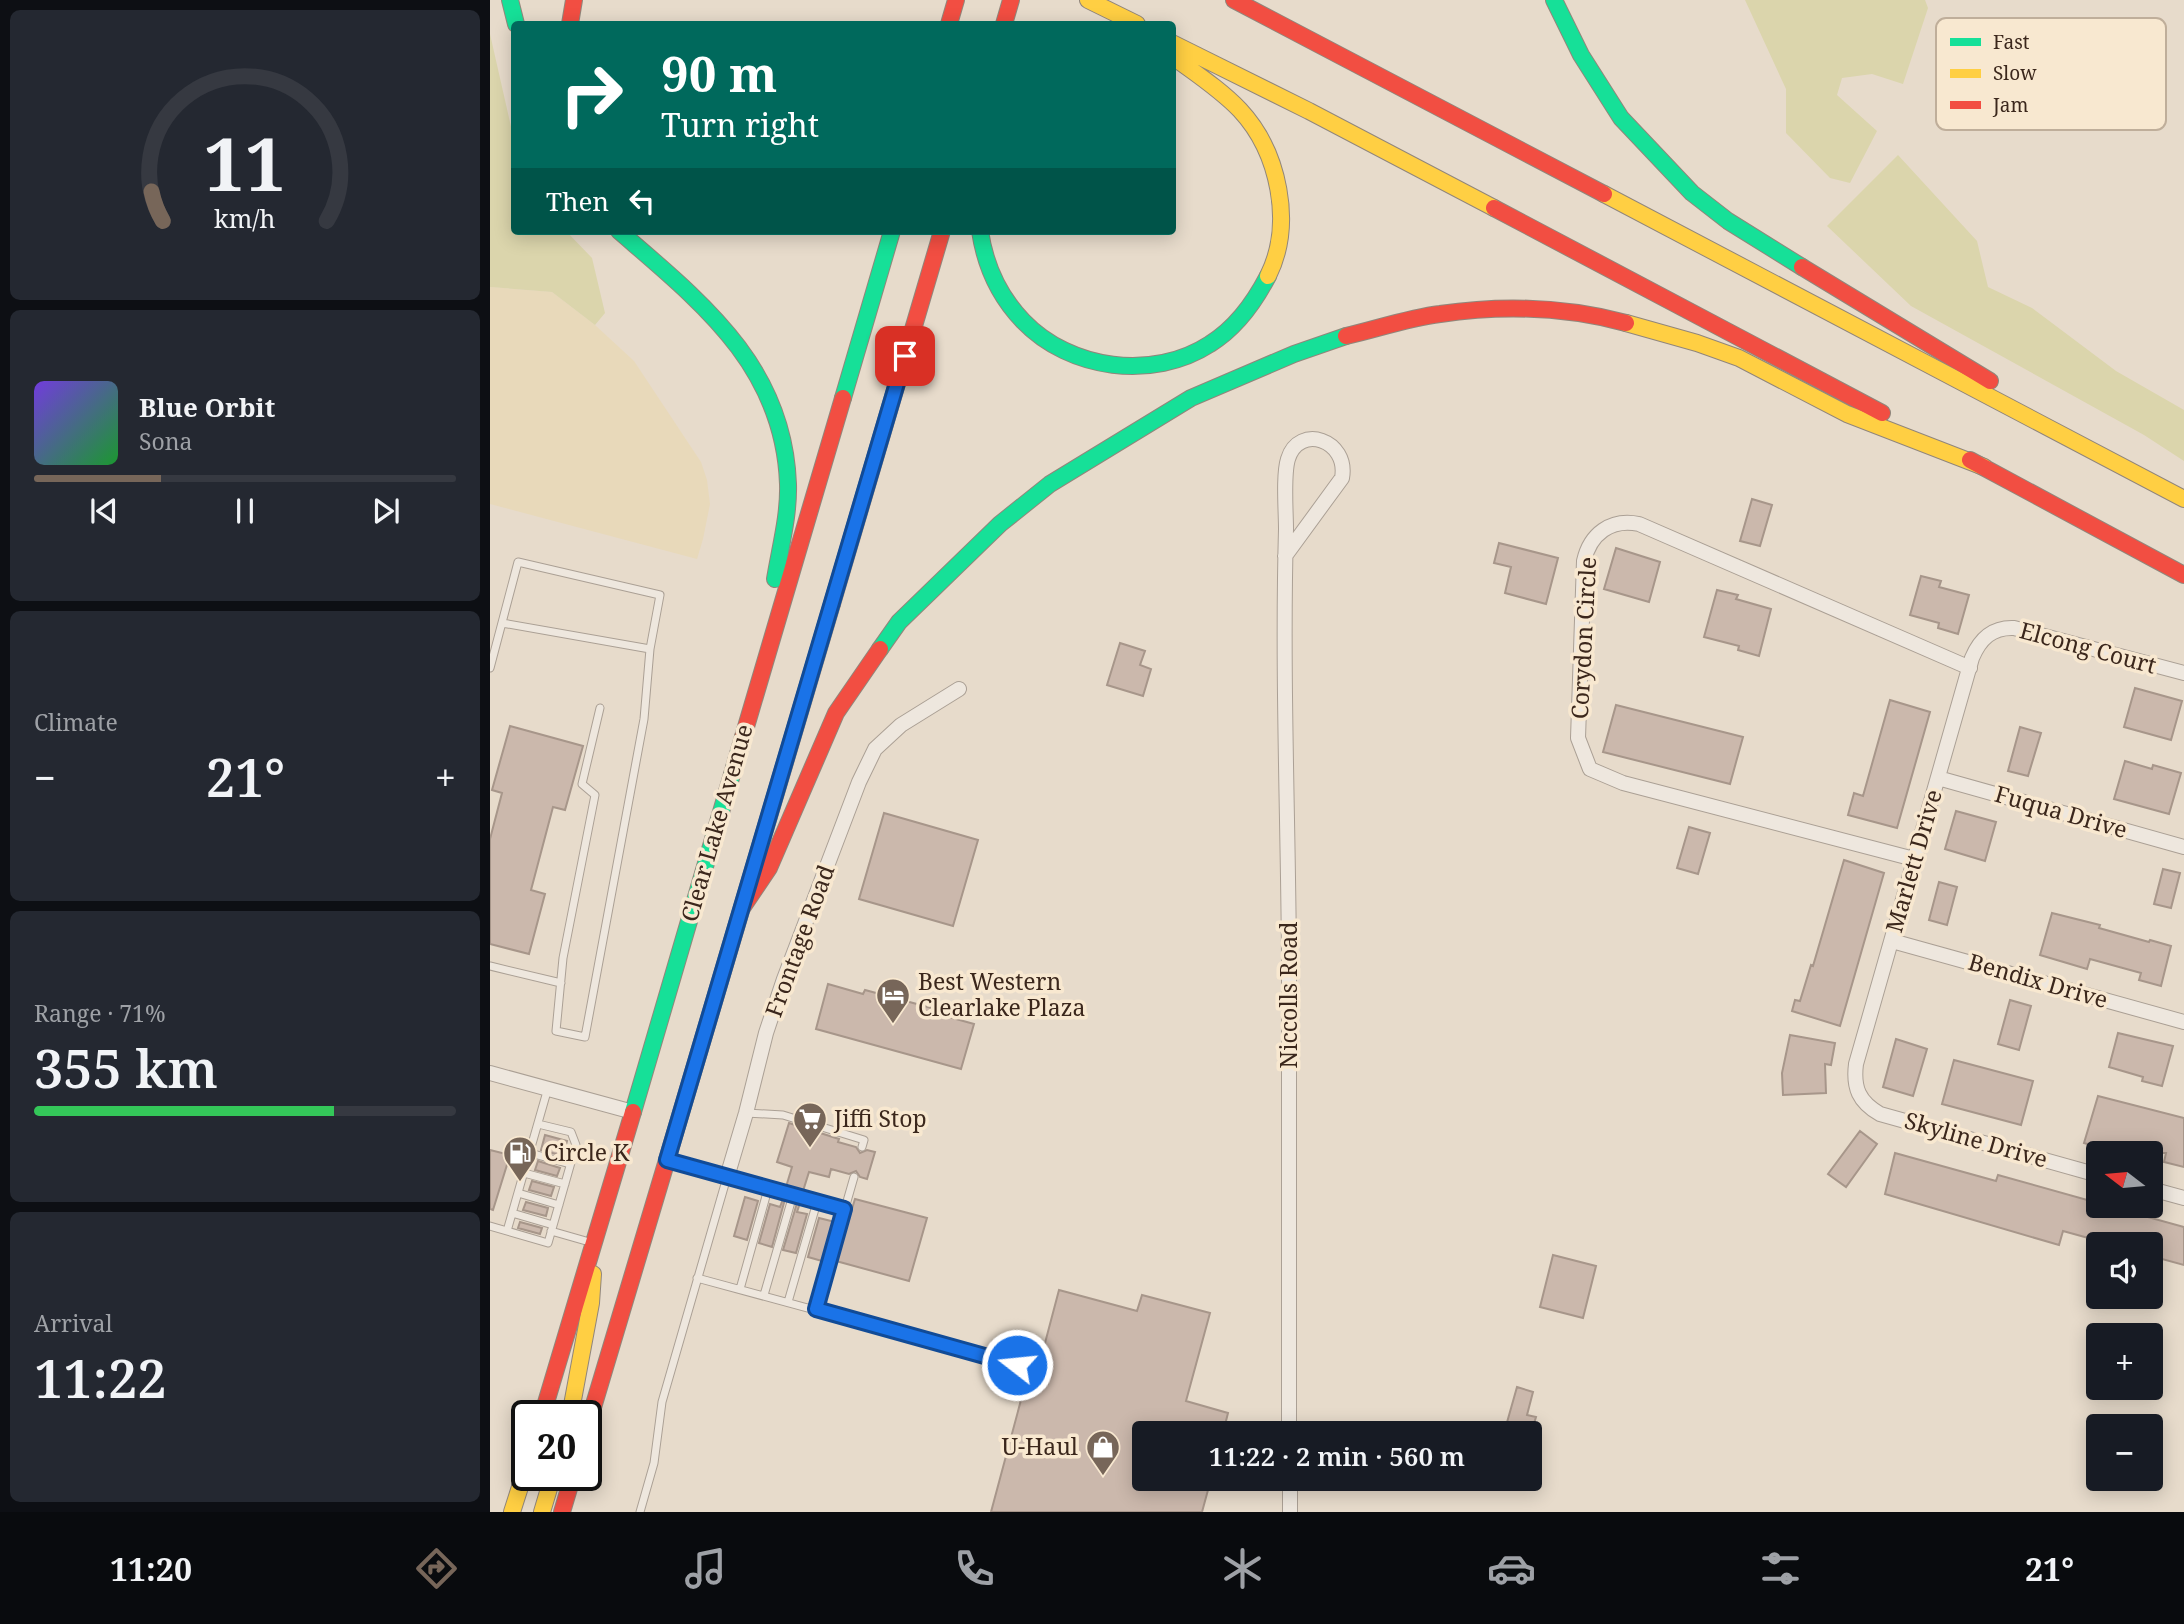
<!DOCTYPE html>
<html lang="en">
<head>
<meta charset="utf-8">
<style>
	body { margin:0; font-family:"Noto Serif",serif; background:#242831; color:#f1f3f6; height:100vh; display:flex; flex-direction:column; font-size:26px; white-space:nowrap }
	* { box-sizing:border-box; margin:0 }
	p { font-size:23px; color:#9ea1a6 }
	.icon { flex:none; width:38px; height:38px; fill:none; stroke:currentColor; stroke-width:2; stroke-linecap:round; stroke-linejoin:round }
	.map { position:relative; flex:1; overflow:hidden }
	.panel { display:flex; flex-direction:column; gap:10px; padding:10px; background:#0d0f14; width:490px }
	.panel>* { flex:none }
	.banner { position:absolute; left:21px; top:21px; width:665px; height:214px; border-radius:7px; box-shadow:0 4px 18px #0003; background:#00695c; color:#fff; overflow:hidden }
	.needle { width:46px; rotate:286deg }
	.buttons { position:absolute; left:1596px; top:1141px; display:grid; gap:14px }
	.buttons a { display:grid; place-items:center; width:77px; height:77px; border-radius:7px; background:#171b24; box-shadow:0 4px 18px #0003; font-size:35px }
	.speed { position:absolute; left:21px; top:1400px; display:flex; gap:14px; font-size:35px; font-weight:700; text-align:center }
	.speed>* { display:grid; place-content:center; width:91px; height:91px; border-radius:50%; background:#171b24; box-shadow:0 4px 18px #0003; line-height:1 }
	.speed .limit { border:4px solid #111; border-radius:10px; background:#fff; color:#111 }
	.pin { position:absolute; display:grid; place-items:center; width:60px; height:60px; color:#fff; margin:-30px; border-radius:14px; box-shadow:0 4px 10px #0006 }
	.me { position:absolute; width:77px; margin:-38px; rotate:286deg; stroke-linejoin:round; filter:drop-shadow(0 0 5px #0008) }
	.turn { display:flex; align-items:center; gap:24px; height:147px; padding:0 35px; font-size:32px }
	.turn .icon { width:91px; height:91px; stroke-width:2.5 }
	.turn b { display:block; font-size:49px; line-height:60px }
	.then { display:flex; align-items:center; height:66px; padding:0 35px; background:#0003; gap:14px; font-size:26px }
	.big { font-size:52px; font-weight:600; line-height:1.1 }
	.panel .card { flex:1; display:flex; flex-direction:column; justify-content:center; gap:10px; min-width:0; padding:0 24px; border-radius:10px; background:#242831 }
	.panel .dial { align-items:center; gap:0 }
	.dial svg { height:182px; overflow:visible; fill:none; stroke:#363941; stroke-width:7; stroke-linecap:round; text-anchor:middle }
	.dial text { fill:#f1f3f6; stroke:none }
	.song { display:flex; align-items:center; gap:21px }
	.cover { width:84px; height:84px; border-radius:10px; background:linear-gradient(135deg,hsl(260 70% 55%),hsl(130 70% 35%)) }
	.played { height:7px; border-radius:4px; background:linear-gradient(90deg,#776659 30%,#363941 30%) }
	.keys { display:flex; justify-content:space-around; direction:ltr }
	.heat { display:flex; justify-content:space-between; align-items:center; font-size:38px; direction:ltr }
	.charge { height:10px; border-radius:5px; background:linear-gradient(90deg,#34c759 71%,#363941 0) }
	.trip { position:absolute; left:642px; top:1421px; width:410px; height:70px; border-radius:7px; background:#171b24; box-shadow:0 4px 18px #0003; font-weight:600; line-height:70px; text-align:center }
	.dock { display:flex; height:112px; justify-content:space-around; align-items:center; background:#090b0e; color:#9ea1a6 }
	.dock .icon { width:49px; height:49px }
	.dock .selected { color:#776659 }
	.dock b { font-size:32px; color:#f1f3f6 }
	main { display:flex; flex:1; min-height:0 }
	.map>svg:first-child { display:block }
	.farmland { fill:#e8d9ba }
	.green { fill:#dbd5ac }
	.building { fill:#cbb8ac; stroke:#a7968a; stroke-width:2 }
	.lines { fill:none; stroke-linecap:round; stroke-linejoin:round }
	.lane-casing { stroke:#aba095; stroke-width:9 }
	.street-casing { stroke:#aba095; stroke-width:16 }
	.fast-casing { stroke:#91867b; stroke-width:18 }
	.slow-casing { stroke:#91867b; stroke-width:18 }
	.jam-casing { stroke:#91867b; stroke-width:18 }
	.lane { stroke:#eee7de; stroke-width:7 }
	.street { stroke:#eee7de; stroke-width:14 }
	.fast { stroke:#16e098; stroke-width:16 }
	.slow { stroke:#ffcf43; stroke-width:16 }
	.jam { stroke:#f24e42; stroke-width:16 }
	.route-casing { stroke:#114b97; stroke-width:18 }
	.route { stroke:#1a73e8; stroke-width:12 }
	.labels { text-anchor:middle; stroke-width:7; stroke-linejoin:round; paint-order:stroke }
	.street-label { font-size:23px; fill:#3b271c; stroke:#f8e8d0 }
	.poi-label { font-size:23px; fill:#3b271c; stroke:#f8e8d0; text-anchor:start }
	.key { fill:#f8e8d0; stroke:#bfae9a; stroke-width:2 }
	.key-label { font-size:19px; fill:#3b271c }
</style>
</head>
<body>
<main>
<section class="panel">
<div class="card dial"><svg viewBox="0 0 100 80">
<path d="M14 69A42 42 0 1 1 86 69"/>
<path d="M14 69A42 42 0 0 1 9 56" stroke="#776659"/>
<text x="50" y="56" font-size="32" font-weight="700">11</text>
<text x="50" y="72" font-size="11">km/h</text>
</svg></div>
<div class="card">
<div class="song"><i class="cover"></i><div><b>Blue Orbit</b><p>Sona</p></div></div>
<div class="played"></div>
<div class="keys"><svg class="icon" aria-label="previous" viewBox="0 0 24 24"><path d="M18 5L8 12l10 7zM5 5v14"/></svg><svg class="icon" aria-label="pause" viewBox="0 0 24 24"><path d="M8 5v14M16 5v14"/></svg><svg class="icon" aria-label="next" viewBox="0 0 24 24"><path d="M6 5l10 7-10 7zM19 5v14"/></svg></div>
</div>
<div class="card"><p>Climate</p>
<div class="heat"><a>−</a><b class="big">21°</b><a>+</a></div>
</div>
<div class="card"><p>Range · 71%</p><b class="big">355 km</b><div class="charge"></div></div>
<div class="card"><p>Arrival</p><b class="big">11:22</b></div>
</section>
<div class="map">
<svg width="1694" height="1512" viewBox="0 0 1694 1512">
	<rect width="100%" height="100%" fill="#e7dbcb"/>
	<!-- farmland -->
	<path class="farmland" d="M0,287L62,292L105,325L144,361L211,462L217,480L220,504L213,539L207,559L0,504Z"/>
	<!-- green -->
	<path class="green" d="M1255,0H1435L1438,8L1413,84L1382,74L1352,78L1347,95L1387,131L1360,183L1340,178L1296,133V89Z
		M0,34L24,140V231H76L102,258L115,313L105,325L62,292L0,287Z
		M1408,155L1487,241L1498,287L1542,308L1626,371L1694,410V461L1654,435L1421,306L1337,226Z"/>
	<!-- building -->
	<path class="building" d="M1262,499L1282,505L1270,546L1250,541Z
		M1009,543L1068,558L1056,604L1015,593L1021,567L1004,563Z
		M1126,548L1170,562L1159,602L1114,589Z
		M1431,576L1451,581L1449,587L1479,595L1468,634L1448,628L1449,623L1420,615Z
		M1227,590L1248,595L1246,599L1281,609L1269,656L1248,650L1249,646L1214,637Z
		M630,643L655,651L650,665L661,669L653,696L617,685Z
		M1645,688L1692,701L1681,740L1634,727Z
		M1400,700L1440,712L1407,828L1358,815L1364,793L1373,796Z
		M1126,705L1253,737L1240,784L1113,752Z
		M20,726L93,746L75,810L63,807L41,890L55,894L39,954L0,944V839L12,793L2,790Z
		M1530,727L1551,733L1538,776L1518,771Z
		M1635,761L1662,769L1663,765L1691,773L1679,814L1624,799Z
		M1466,811L1506,822L1495,861L1455,849Z
		M394,813L488,840L463,926L369,899Z
		M1199,827L1220,833L1208,874L1187,868Z
		M1354,860L1394,873L1350,1026L1302,1011L1305,1000L1310,1001L1321,965L1323,966Z
		M1673,869L1690,873L1681,908L1664,904Z
		M1449,882L1467,887L1457,925L1439,920Z
		M1562,913L1610,925L1609,928L1659,942L1660,940L1681,946L1671,986L1649,980L1651,973L1600,959L1597,969L1550,955Z
		M338,984L373,994L375,990L449,1010L448,1014L484,1024L471,1069L326,1029Z
		M1520,1000L1541,1006L1529,1050L1508,1044Z
		M1628,1033L1683,1046L1672,1086L1652,1081L1653,1077L1619,1067Z
		M1300,1035L1345,1043L1341,1065L1335,1064L1336,1093L1293,1095L1292,1073Z
		M1406,1039L1437,1049L1423,1096L1393,1087Z
		M1464,1060L1543,1081L1531,1125L1452,1104Z
		M1608,1096L1694,1118V1167L1674,1162L1676,1153H1629L1594,1143Z
		M299,1123L349,1139L348,1142L366,1147L370,1153L377,1150L385,1152L377,1179L370,1177L366,1171L359,1174L341,1169L339,1177L319,1172L313,1191L296,1187L302,1167L287,1162Z
		M1370,1131L1387,1144L1356,1187L1338,1174Z
		M55,1135L77,1141L73,1156L51,1150Z
		M0,1150L20,1155L3,1210L0,1209Z
		M1405,1153L1506,1181L1508,1175L1608,1203V1206H1618L1694,1227V1265L1661,1256V1244H1620L1573,1231L1569,1245L1395,1194Z
		M48,1161L70,1168L67,1176L45,1170Z
		M42,1181L64,1187L61,1196L39,1190Z
		M255,1197L268,1201L257,1240L244,1236Z
		M293,1199H295L282,1247L269,1243L280,1204L290,1207Z
		M365,1199L437,1218L419,1281L346,1261Z
		M36,1202L58,1208L56,1216L33,1210Z
		M307,1203H310L307,1212L317,1214L306,1253L293,1250Z
		M329,1218L345,1222L332,1261L318,1257Z
		M30,1222L52,1228L50,1234L28,1228Z
		M1063,1255L1106,1266L1093,1318L1050,1307Z
		M569,1290L647,1311L652,1295L720,1313L696,1401L738,1413L733,1433H654V1479H721L712,1512H501L542,1359L550,1362Z
		M1027,1387L1043,1392L1037,1415L1046,1417L1041,1433H1014Z"/>
	<g class="lines">
		<!-- lane casing -->
		<g class="lane-casing">
			<path id="lane" d="M12,623L160,649
				M0,668L28,562L170,595L160,649L154,719L95,1037L66,1031L73,958L105,795L92,784L110,708
				M0,966L71,983
				M256,1113L293,1115L374,1140L372,1147
				M40,1153L80,1164
				M34,1173L75,1184
				M28,1193L69,1205
				M22,1213L63,1225
				M0,1226L58,1243L86,1145L81,1132L48,1124
				M17,1231L58,1088
				M61,1231L103,1243
				M207,1278L527,1365
				M250,1289L278,1189
				M274,1295L303,1195
				M298,1302L327,1202
				M326,1309L364,1177
				M150,1512L164,1463L172,1402L237,1177L354,1209"/>
		</g>
		<!-- street casing -->
		<g class="street-casing">
			<path id="street" d="M795,556L852,478C859,440 809,423 798,459C793,475 796,511 796,529C792,671 798,814 799,957C800,1116 798,1274 799,1433
				M1448,778L1694,847
				M1424,859L1133,783L1100,769L1088,738L1094,561C1100,534 1121,518 1149,524L1480,668
				M1402,941L1694,1022
				M0,1073L143,1112
				M177,1160L237,1177L256,1113L276,1033L294,979L369,782L385,749L411,725L469,689
				M1608,1175L1390,1114C1369,1102 1363,1088 1366,1064L1482,658C1490,639 1502,627 1524,628L1694,673
				M1661,1189L1694,1198
				M800,1479V1512"/>
		</g>
		<!-- fast casing -->
		<g class="fast-casing">
			<path id="fast" d="M20,0L26,24
				M1064,0L1091,55L1131,118L1202,193L1238,221L1312,267
				M129,231C211,302 294,366 298,484C299,516 290,548 285,579
				M490,231C495,265 509,296 533,321C580,370 663,381 720,344C746,328 764,303 778,276
				M353,398L402,231
				M390,649L409,622L510,524L560,484L701,398L804,354L856,336
				M143,1112L253,737"/>
		</g>
		<!-- slow casing -->
		<g class="slow-casing">
			<path id="slow" d="M598,0L647,24
				M682,43L819,111L1004,208
				M682,56C705,73 730,89 750,110C789,152 804,224 778,276
				M1114,194L1694,499
				M1136,323L1207,343L1249,358L1357,414L1494,467
				M177,1160L342,604
				M80,1416L101,1303L103,1274
				M22,1512L37,1465
				M52,1512L63,1475"/>
		</g>
		<!-- jam casing -->
		<g class="jam-casing">
			<path id="jam" d="M744,0L1114,194
				M80,24L84,0
				M459,24L466,0
				M514,24L521,0
				M1004,208L1392,413
				M1312,267L1500,381
				M856,336C887,329 918,318 950,314C1011,305 1076,307 1136,323
				M1480,460L1694,575
				M342,604L452,231
				M253,737L353,398
				M252,908L279,868L346,713L390,649
				M52,1416L143,1112
				M96,1431L177,1160
				M72,1512L83,1475"/>
		</g>
		<!-- lane -->
		<use href="#lane" class="lane"/>
		<!-- street -->
		<use href="#street" class="street"/>
		<!-- fast -->
		<use href="#fast" class="fast"/>
		<!-- slow -->
		<use href="#slow" class="slow"/>
		<!-- jam -->
		<use href="#jam" class="jam"/>
	</g>
	<g class="lines">
		<!-- route casing -->
		<g class="route-casing">
			<path id="route" d="M415,356L177,1160L354,1209L326,1309L527,1365"/>
		</g>
		<!-- route -->
		<use href="#route" class="route"/>
	</g>
	<!-- icons -->
	<defs>
		<g id="hotel-pin" transform="scale(1.75)"><path d="M0 17L-7.5 6A9.5 9.5 0 1 1 7.5 6Z" fill="#776659" stroke="#f8e8d0"/><path d="M-6-4.5h1.5V1H6V5H4.5V3h-9V5H-6ZM-4 0a1.8 1.8 0 1 1 3.6 0ZM.5 0V-2.5h3Q6-2.5 6 0Z" fill="#fff"/></g>
		<g id="supermarket-pin" transform="scale(1.75)"><path d="M0 17L-7.5 6A9.5 9.5 0 1 1 7.5 6Z" fill="#776659" stroke="#f8e8d0"/><path d="M-6-5.5h2.5l.6 2H6L4.5 2H-2.5L-4.4-4H-6ZM-1.5 3.2a1.3 1.3 0 1 0 .1 0ZM3 3.2a1.3 1.3 0 1 0 .1 0Z" fill="#fff"/></g>
		<g id="fuel-pin" transform="scale(1.75)"><path d="M0 17L-7.5 6A9.5 9.5 0 1 1 7.5 6Z" fill="#776659" stroke="#f8e8d0"/><path d="M-5.5-6h7V0h2V4h1.3V-2.5L3-4.5l.8-.8L6-3V5H2.5V1h-1V6h-7ZM-4.2-4.7v3.2H.2V-4.7Z" fill="#fff"/></g>
		<g id="shop-pin" transform="scale(1.75)"><path d="M0 17L-7.5 6A9.5 9.5 0 1 1 7.5 6Z" fill="#776659" stroke="#f8e8d0"/><path d="M-5-2.5h2.3a2.7 3.5 0 0 1 5.4 0H5L5.5 6h-11ZM-1.5-2.5h3a1.5 2.3 0 0 0-3 0Z" fill="#fff"/></g>
	</defs>
	<g fill-rule="evenodd">
		<use href="#hotel-pin" x="403" y="995"/>
		<use href="#supermarket-pin" x="320" y="1119"/>
		<use href="#fuel-pin" x="30" y="1153"/>
		<use href="#shop-pin" x="613" y="1447"/>
	</g>
	<g class="labels">
		<!-- street labels -->
		<g class="street-label">
			<text transform="translate(1094 638) rotate(-87)" y="8">Corydon Circle</text>
			<text transform="translate(1598 648) rotate(15)" y="8">Elcong Court</text>
			<text transform="translate(1571 812) rotate(16)" y="8">Fuqua Drive</text>
			<text transform="translate(227 823) rotate(-74)" y="8">Clear Lake Avenue</text>
			<text transform="translate(1424 861) rotate(-74)" y="8">Marlett Drive</text>
			<text transform="translate(310 941) rotate(-70)" y="8">Frontage Road</text>
			<text transform="translate(1548 981) rotate(16)" y="8">Bendix Drive</text>
			<text transform="translate(799 995) rotate(-90)" y="8">Niccolls Road</text>
			<text transform="translate(1486 1140) rotate(16)" y="8">Skyline Drive</text>
		</g>
		<!-- poi labels -->
		<g class="poi-label">
			<text x="428" y="990">Best Western<tspan x="428" dy="26">Clearlake Plaza</tspan></text>
			<text x="344" y="1127">Jiffi Stop</text>
			<text x="54" y="1161">Circle K</text>
			<text x="588" y="1455" text-anchor="end">U-Haul</text>
		</g>
	</g>
	<!-- legend -->
	<rect x="1446" y="18" width="230" height="112" rx="10" class="key"/>
	<rect x="1460" y="38" width="31" height="8" fill="#16e098"/>
	<rect x="1460" y="69" width="31" height="9" fill="#ffcf43"/>
	<rect x="1460" y="101" width="31" height="8" fill="#f24e42"/>
	<g class="key-label">
		<text x="1503" y="49">Fast</text>
		<text x="1503" y="80">Slow</text>
		<text x="1503" y="112">Jam</text>
	</g>
</svg>
<div class="buttons">
<a><svg class="needle" viewBox="-14 -14 28 28"><path d="M0-13l5 13h-10z" fill="#e53935"/><path d="M0 13l5-13h-10z" fill="#9ea1a6"/></svg></a>
<a><svg class="icon" aria-label="sound" viewBox="0 0 24 24"><path d="M4 9h4l5-4v14l-5-4H4zM17 9q2 3 0 6"/></svg></a>
<a>+</a>
<a>−</a>
</div>
<div class="speed"><div class="limit">20</div></div>
<div class="pin" style="left:415px;top:356px;background:#d93025"><svg class="icon" aria-label="arrive" viewBox="0 0 24 24"><path d="M6 21V4h12l-3 4 3 4H6"/></svg></div>
<svg class="me" style="left:527px;top:1365px" viewBox="-20 -20 40 40"><circle r="17" fill="#1a73e8" stroke="#fff" stroke-width="3"/><path d="M0-11L8 9 0 5-8 9z" fill="#fff"/></svg>
<div class="trip">11:22 · 2 min · 560 m</div>
<div class="banner">
<div class="turn"><svg class="icon" aria-label="right" viewBox="0 0 24 24"><path d="M7 20v-9h11M14 6l5 5-5 5"/></svg><div><b>90 m</b>Turn right</div></div>
<div class="then">Then<svg class="icon" aria-label="left" viewBox="0 0 24 24"><path d="M17 20v-9H6M10 6l-5 5 5 5"/></svg></div>
</div>
</div>
</main>
<nav class="dock">
<b>11:20</b>
<svg class="icon selected" aria-label="directions" viewBox="0 0 24 24"><path d="M12 3l9 9-9 9-9-9zM9 14v-3h6M13 9l2 2-2 2"/></svg>
<svg class="icon" aria-label="music" viewBox="0 0 24 24"><path d="M9 18V5l10-2v13"/><circle cx="6" cy="18" r="3"/><circle cx="16" cy="16" r="3"/></svg>
<svg class="icon" aria-label="phone" viewBox="0 0 24 24"><path d="M5 4h4l2 5-3 2q2 4 5 5l2-3 5 2v4C11 20 4 13 5 4z"/></svg>
<svg class="icon" aria-label="climate" viewBox="0 0 24 24"><path d="M12 3v18M4 7l16 10M4 17L20 7"/></svg>
<svg class="icon" aria-label="car" viewBox="0 0 24 24"><path d="M5 17H2v-5l4-1 3-4h7l3 4 3 1v5h-3M9 17h6M6 11h13"/><circle cx="7" cy="17" r="2"/><circle cx="17" cy="17" r="2"/></svg>
<svg class="icon" aria-label="filters" viewBox="0 0 24 24"><path d="M4 7h16M4 17h16"/><circle cx="9" cy="7" r="2"/><circle cx="15" cy="17" r="2"/></svg>
<b>21°</b>
</nav>
</body>
</html>
